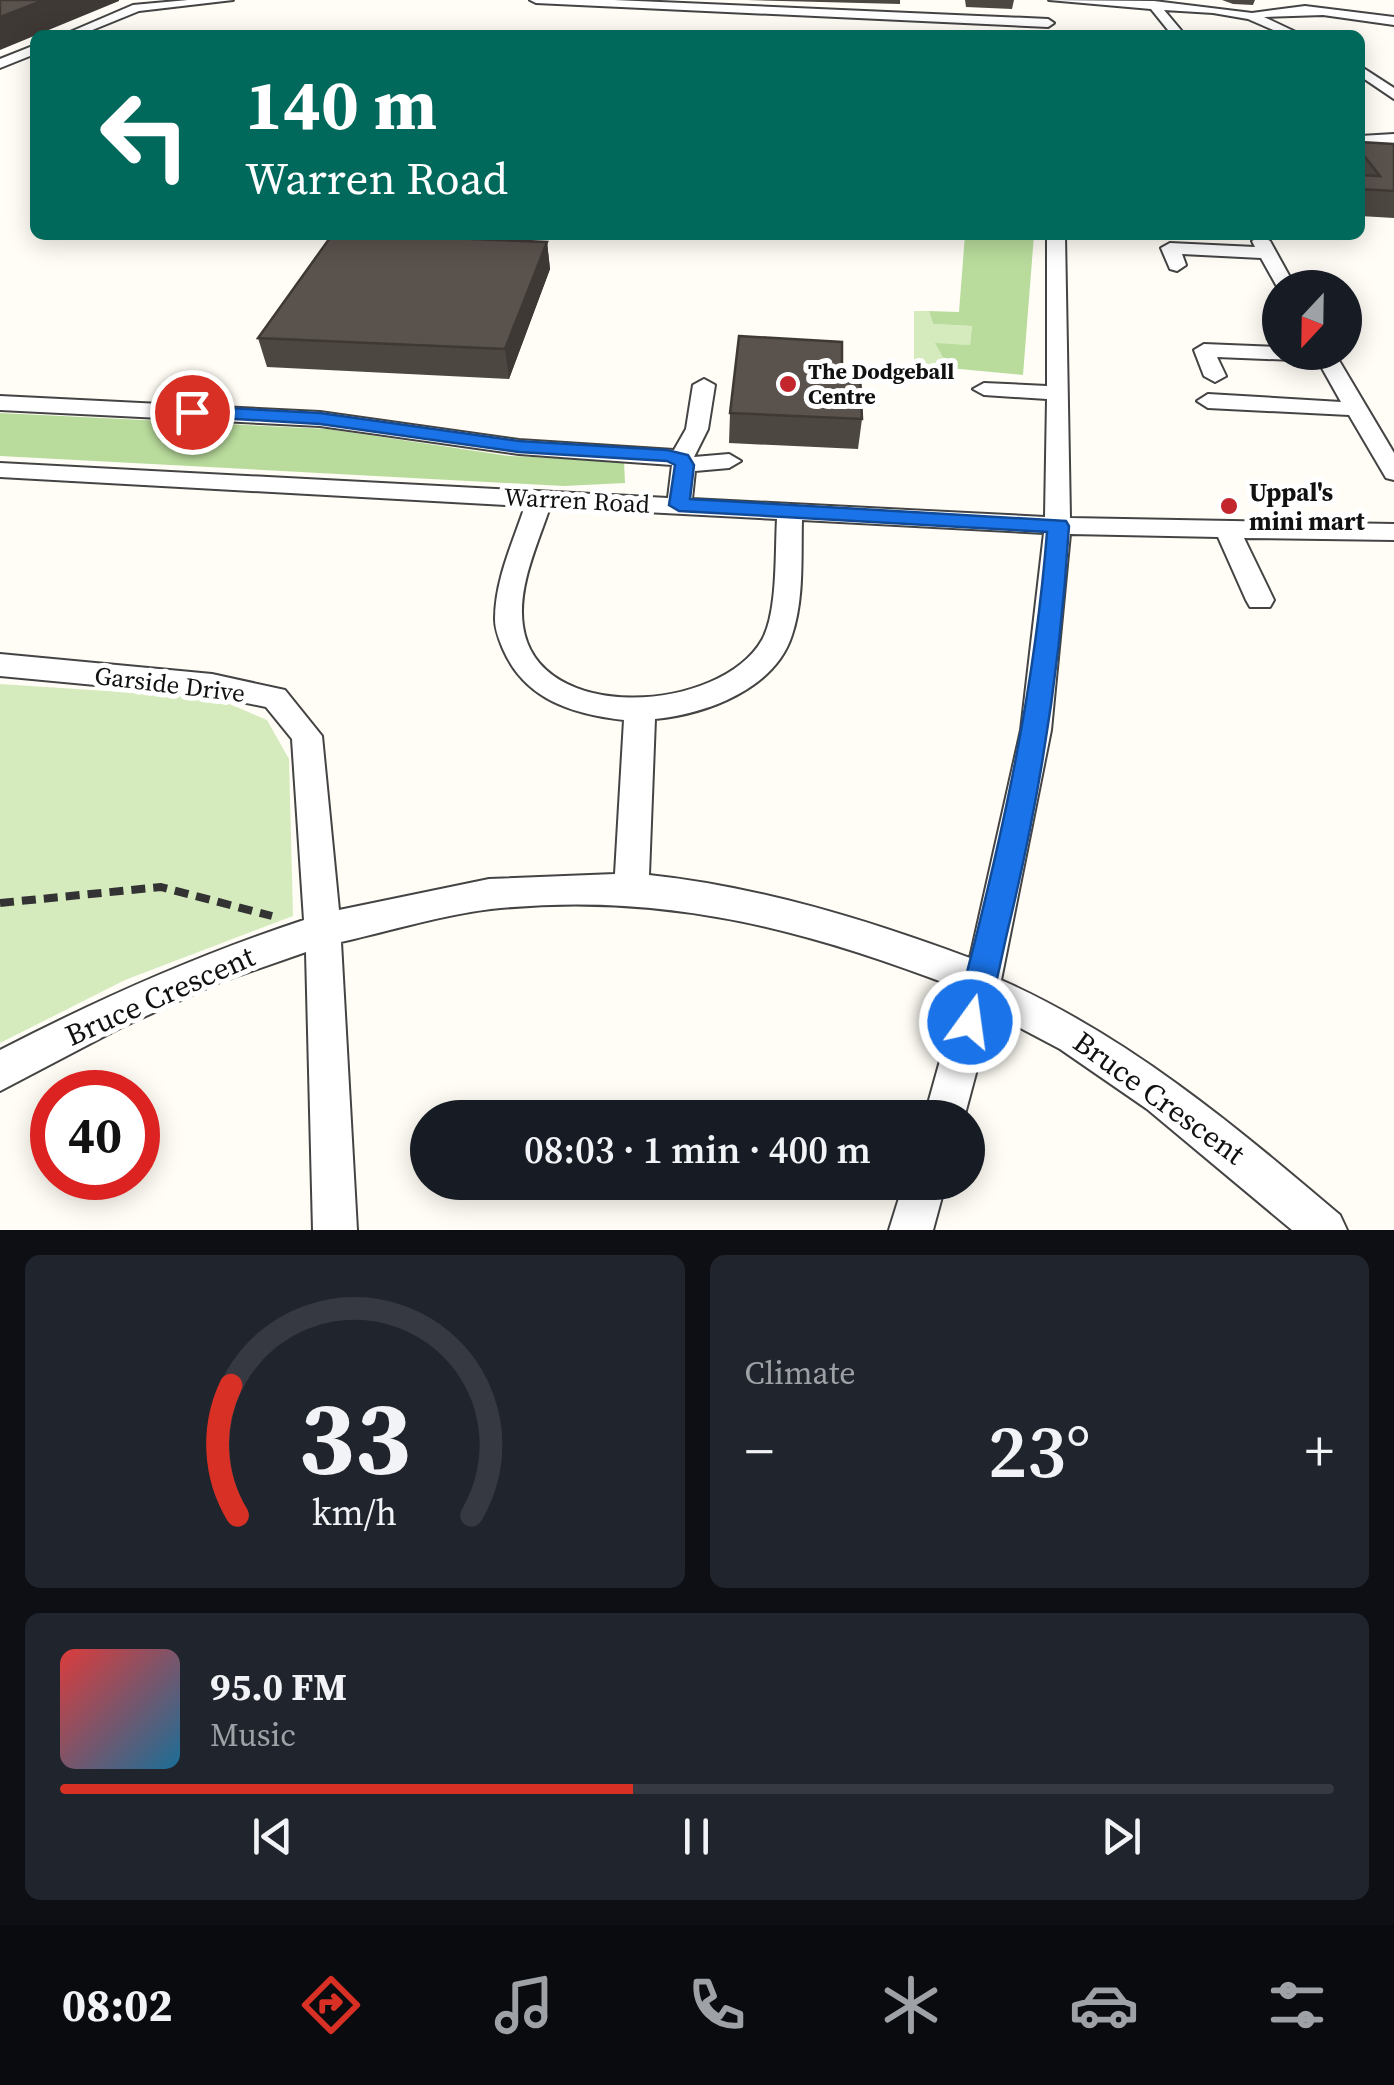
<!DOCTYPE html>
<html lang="en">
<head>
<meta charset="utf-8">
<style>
	body { margin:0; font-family:"Source Serif 4",serif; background:#20242c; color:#f1f3f6; height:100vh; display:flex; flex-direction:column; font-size:38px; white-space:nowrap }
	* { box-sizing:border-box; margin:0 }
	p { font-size:32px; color:#9ea1a6 }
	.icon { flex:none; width:55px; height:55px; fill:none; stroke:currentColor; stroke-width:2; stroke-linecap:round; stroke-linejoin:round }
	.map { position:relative; height:1230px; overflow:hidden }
	.drawer { display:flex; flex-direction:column; gap:25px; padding:25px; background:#0d0f14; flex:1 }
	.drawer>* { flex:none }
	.guide { position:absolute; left:30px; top:30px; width:1335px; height:210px; border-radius:15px; box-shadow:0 5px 25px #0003; background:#00695c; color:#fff; overflow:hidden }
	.needle { width:65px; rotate:202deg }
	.controls { position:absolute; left:1262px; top:270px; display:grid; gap:20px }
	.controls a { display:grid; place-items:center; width:100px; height:100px; border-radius:50%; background:#171b24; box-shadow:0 5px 25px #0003; font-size:50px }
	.speed { position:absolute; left:30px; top:1070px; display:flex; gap:20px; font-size:50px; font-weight:700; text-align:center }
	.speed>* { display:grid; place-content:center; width:130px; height:130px; border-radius:50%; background:#171b24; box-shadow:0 5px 25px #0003; line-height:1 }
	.speed .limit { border:15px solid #d22; background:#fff; color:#111 }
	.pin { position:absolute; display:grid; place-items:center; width:85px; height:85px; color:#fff; margin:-42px; border:5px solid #fff; border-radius:50%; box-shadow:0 2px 10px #0007 }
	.me { position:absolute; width:110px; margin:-55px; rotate:14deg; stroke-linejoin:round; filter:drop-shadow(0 0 8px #0008) }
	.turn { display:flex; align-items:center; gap:35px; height:210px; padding:0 50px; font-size:45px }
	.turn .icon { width:130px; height:130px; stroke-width:2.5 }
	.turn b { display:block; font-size:70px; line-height:85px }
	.big { font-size:75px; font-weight:600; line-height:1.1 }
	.drawer .card { flex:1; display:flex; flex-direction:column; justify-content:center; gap:15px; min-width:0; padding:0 35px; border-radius:15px; background:#20242c }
	.drawer .dial { align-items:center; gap:0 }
	.dial svg { height:260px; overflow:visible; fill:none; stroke:#363941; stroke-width:7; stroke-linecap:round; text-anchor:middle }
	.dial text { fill:#f1f3f6; stroke:none }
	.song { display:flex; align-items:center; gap:30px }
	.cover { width:120px; height:120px; border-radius:15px; background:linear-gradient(135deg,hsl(0 70% 55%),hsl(200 70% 35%)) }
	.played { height:10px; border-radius:5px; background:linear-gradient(90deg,#d93025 45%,#363941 45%) }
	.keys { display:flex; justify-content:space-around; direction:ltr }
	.heat { display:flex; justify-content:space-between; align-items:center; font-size:55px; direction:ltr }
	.drawer .tiles { flex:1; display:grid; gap:25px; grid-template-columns:1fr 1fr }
	.card:last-child { grid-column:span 2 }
	.trip { position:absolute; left:410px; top:1100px; width:575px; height:100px; border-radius:50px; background:#171b24; box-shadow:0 5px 25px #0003; font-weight:600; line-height:100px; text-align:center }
	.menu { display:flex; height:160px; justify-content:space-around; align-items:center; background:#090b0e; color:#9ea1a6 }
	.menu .icon { width:70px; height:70px }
	.menu .current { color:#d93025 }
	.menu b { font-size:45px; color:#f1f3f6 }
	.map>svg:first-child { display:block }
	.green { fill:#d5ebbd }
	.forest { fill:#b9dc9c }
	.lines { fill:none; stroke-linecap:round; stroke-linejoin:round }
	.minor-casing { stroke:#444; stroke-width:4 }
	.path { stroke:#333; stroke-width:8; stroke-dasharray:14 8; stroke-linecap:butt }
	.minor { fill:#fff; fill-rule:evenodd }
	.wall { fill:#4d4742 }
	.shaded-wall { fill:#3f3936 }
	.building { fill:#5a524d; stroke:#3f3936; stroke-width:2.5 }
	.route { fill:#1a73e8; stroke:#114b97; stroke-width:2.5 }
	.poi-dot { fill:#c4262e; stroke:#fff; stroke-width:4 }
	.labels { text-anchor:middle; stroke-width:10; stroke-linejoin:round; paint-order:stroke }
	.far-poi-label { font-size:22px; font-weight:bold; fill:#111; stroke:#fff; text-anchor:start }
	.poi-label { font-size:25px; font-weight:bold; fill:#111; stroke:#fff; text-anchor:start }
	.street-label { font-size:25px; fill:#111; stroke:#fff }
	.near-street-label { font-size:30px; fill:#111; stroke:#fff }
</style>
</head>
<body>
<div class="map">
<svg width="1394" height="1230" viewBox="0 0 1394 1230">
	<rect width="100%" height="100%" fill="#fffdf5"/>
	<!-- green -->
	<path class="green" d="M914,311H929L933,324L972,326L970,345L936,344L949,368L914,365Z
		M0,684L215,698L267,720L289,759L293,916L125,980L0,1043Z"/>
	<!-- forest -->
	<path class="forest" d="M965,235H1034L1023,375L949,368L935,343L970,345L972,326L933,324L929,311L959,312Z
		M0,413L328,429L509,456L624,461L625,483L564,486L0,456Z"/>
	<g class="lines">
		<!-- minor casing -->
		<g class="minor-casing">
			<path id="minor" d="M188,0H233L139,11L80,35H63L133,5Z
				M530,0H614L1048,19L1054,23L1048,27L536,3Z
				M1049,0L1154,1L1252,13L1305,6L1394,17V25L1323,15L1264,17L1302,35H1285L1248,19L1213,13L1164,10L1185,35H1172L1151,9Z
				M35,45V54L0,68V59Z
				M1360,66L1394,88V99L1360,76Z
				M1394,134V144L1360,146V136Z
				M1047,235H1065L1070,518L1394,524V540L1244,538L1274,600L1270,607H1250L1246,600L1218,537L1070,534L1051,730L1001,980C1129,1037 1234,1125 1340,1215L1347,1230H1292L1147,1109L1060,1049L992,1013L964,1118H924L960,989C803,928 661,891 491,909C441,915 390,931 341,942L357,1230H313L306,952L220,982L120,1028L0,1091V1050C99,999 198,955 304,920L292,739L266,707L212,696L0,676V654L212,674L285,690L322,736L339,910L489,879L615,874L624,720C573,714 525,700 503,649C499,639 495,630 495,619C495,580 513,542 525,506L0,477V463L668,498L672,465L519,454L320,426L0,410V396L320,412L519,440L674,450L686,429L693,385L704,379L715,385L708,429L694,457L729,454L741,461L729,468L695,471L692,499L1045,517L1047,399L984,395L973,389L984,383L1047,386ZM550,507L777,519C775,551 778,612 762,640C720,713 537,725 523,626C517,587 538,543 550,507ZM802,520L1044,533L1021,730L970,958C865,919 760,887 649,875L655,719C706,714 775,689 792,635C804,599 801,558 802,520Z
				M1261,236L1270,241L1296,288H1280V292L1261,258L1182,254L1186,265L1177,271L1170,269L1161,248L1170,243L1255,247L1252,241Z
				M1204,344L1280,347V352H1334L1394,453V480L1386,478L1349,415L1208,408L1197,401L1208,394L1341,402L1318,361L1217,357L1226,376L1215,382L1204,376L1194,350Z
				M904,1182H946L933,1230H889Z"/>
		</g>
		<!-- path -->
		<path class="path" d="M0,903L161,887L272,916"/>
		<!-- minor -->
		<use href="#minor" class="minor"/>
	</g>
	<!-- wall -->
	<path class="wall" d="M747,0H900V4Z
		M965,0H1014L1012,9L966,7Z
		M1222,0H1255L1253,5L1233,4Z
		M1360,142L1394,144V218L1360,216Z
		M471,235L469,239L547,242L550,269L509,379L267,367L258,338Z
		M842,373L862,419L858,449L729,443L730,413Z"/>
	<!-- shaded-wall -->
	<path class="shaded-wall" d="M44,0H119V1L0,50V17Z
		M453,235H471L456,266L451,238Z
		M547,242L550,269L509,379L505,349Z"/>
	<!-- building -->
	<path class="building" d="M0,0H44L0,17Z
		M1360,142L1394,144V191L1360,189V175L1380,176L1365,157H1360Z
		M332,235H453L451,238L547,242L505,349L258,338Z
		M739,336L842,342V373L860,374L862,419L730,413Z"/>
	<!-- route -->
	<path class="route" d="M192,406L320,413L519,441L667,450L688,455L694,465L690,499L1066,521L1069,526C1061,661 1040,797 1008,929C1000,963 994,1000 981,1033L970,1037L958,1033L954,1022C997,861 1034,699 1047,532L679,511L669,505L675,465L667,461L519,452L320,424L185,416L182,412Z"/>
	<!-- markers -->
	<g class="poi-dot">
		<circle cx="788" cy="384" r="10"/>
		<circle cx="1229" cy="506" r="10"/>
	</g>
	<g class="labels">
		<!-- far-poi labels -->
		<g class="far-poi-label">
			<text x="808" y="379">The Dodgeball<tspan x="808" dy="25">Centre</tspan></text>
		</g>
		<!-- poi labels -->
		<g class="poi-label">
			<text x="1249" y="501">Uppal's<tspan x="1249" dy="29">mini mart</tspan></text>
		</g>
		<!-- street labels -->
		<g class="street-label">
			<text transform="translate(577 500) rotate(3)" y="9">Warren Road</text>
			<text transform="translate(170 684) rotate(7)" y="9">Garside Drive</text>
		</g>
		<!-- near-street labels -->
		<g class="near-street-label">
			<text transform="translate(160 996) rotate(-24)" y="10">Bruce Crescent</text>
			<text transform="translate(1159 1098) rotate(36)" y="10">Bruce Crescent</text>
		</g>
	</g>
</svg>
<div class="controls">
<a><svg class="needle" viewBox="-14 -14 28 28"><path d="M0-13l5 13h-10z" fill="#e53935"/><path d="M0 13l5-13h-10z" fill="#9ea1a6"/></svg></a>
</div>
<div class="speed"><div class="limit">40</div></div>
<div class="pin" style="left:192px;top:412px;background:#d93025"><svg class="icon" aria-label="arrive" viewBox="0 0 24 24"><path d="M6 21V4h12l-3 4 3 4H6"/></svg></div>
<svg class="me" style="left:970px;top:1022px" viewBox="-20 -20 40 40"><circle r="17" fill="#1a73e8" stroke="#fff" stroke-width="3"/><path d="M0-11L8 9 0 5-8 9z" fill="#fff"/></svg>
<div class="trip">08:03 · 1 min · 400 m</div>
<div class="guide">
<div class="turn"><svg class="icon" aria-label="left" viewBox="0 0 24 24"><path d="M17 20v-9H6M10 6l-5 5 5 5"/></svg><div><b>140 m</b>Warren Road</div></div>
</div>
</div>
<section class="drawer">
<div class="tiles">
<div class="card dial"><svg viewBox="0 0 100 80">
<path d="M14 69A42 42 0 1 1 86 69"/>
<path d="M14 69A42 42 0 0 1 12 29" stroke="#d93025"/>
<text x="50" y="56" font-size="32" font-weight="700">33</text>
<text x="50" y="72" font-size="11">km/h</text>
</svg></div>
<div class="card"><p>Climate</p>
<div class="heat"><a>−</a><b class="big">23°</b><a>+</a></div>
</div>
<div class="card">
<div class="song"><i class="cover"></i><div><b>95.0 FM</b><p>Music</p></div></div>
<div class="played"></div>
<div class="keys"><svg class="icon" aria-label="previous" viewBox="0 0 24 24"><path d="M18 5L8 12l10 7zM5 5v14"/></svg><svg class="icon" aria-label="pause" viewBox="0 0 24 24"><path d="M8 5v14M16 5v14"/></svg><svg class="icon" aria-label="next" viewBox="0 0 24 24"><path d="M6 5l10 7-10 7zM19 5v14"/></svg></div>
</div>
</div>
</section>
<nav class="menu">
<b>08:02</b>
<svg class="icon current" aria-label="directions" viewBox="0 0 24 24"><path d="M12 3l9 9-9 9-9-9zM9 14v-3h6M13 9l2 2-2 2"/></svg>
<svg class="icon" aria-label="music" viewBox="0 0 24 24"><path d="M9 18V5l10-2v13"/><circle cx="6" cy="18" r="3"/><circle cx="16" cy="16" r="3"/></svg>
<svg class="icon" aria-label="phone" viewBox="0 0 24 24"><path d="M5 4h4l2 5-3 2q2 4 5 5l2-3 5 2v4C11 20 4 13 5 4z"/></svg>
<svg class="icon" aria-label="climate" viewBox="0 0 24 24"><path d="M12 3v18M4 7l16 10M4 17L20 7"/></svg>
<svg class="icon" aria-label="car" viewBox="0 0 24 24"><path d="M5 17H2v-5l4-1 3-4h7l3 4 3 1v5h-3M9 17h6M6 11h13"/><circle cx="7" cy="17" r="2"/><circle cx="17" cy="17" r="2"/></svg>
<svg class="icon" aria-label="filters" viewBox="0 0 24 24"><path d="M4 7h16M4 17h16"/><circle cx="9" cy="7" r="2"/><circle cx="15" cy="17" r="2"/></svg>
</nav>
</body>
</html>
